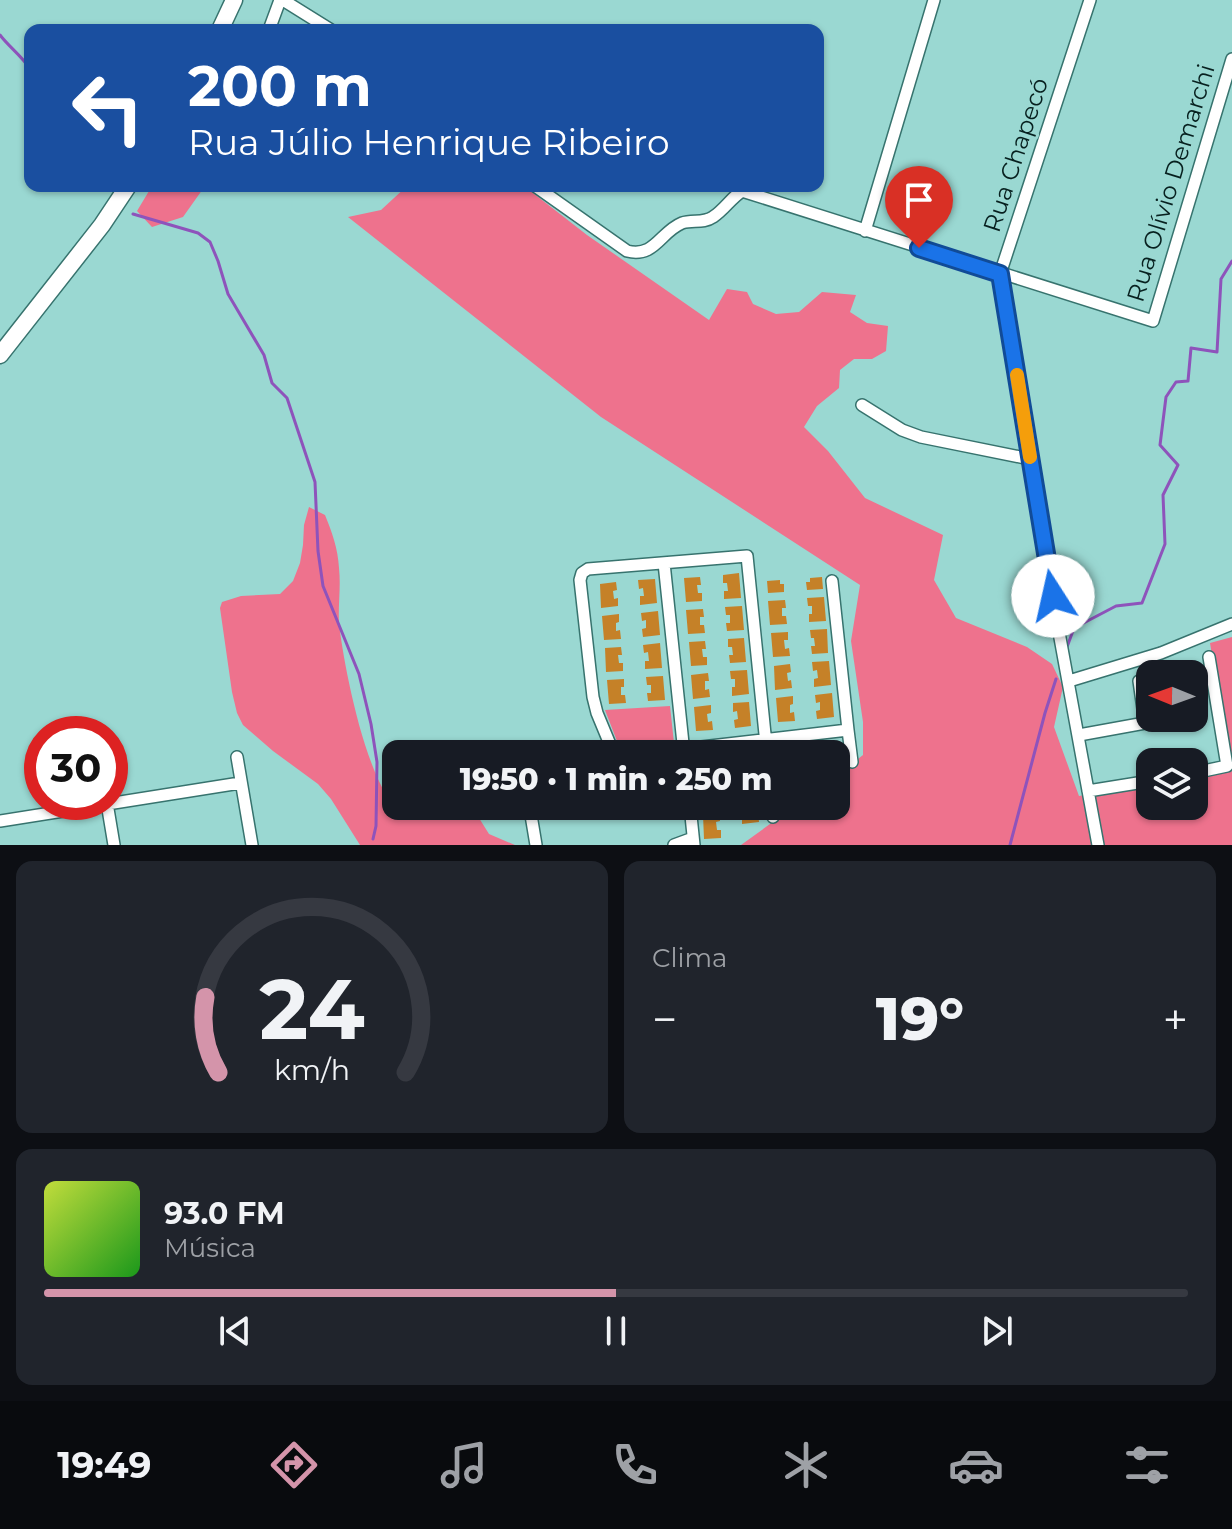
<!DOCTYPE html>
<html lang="pt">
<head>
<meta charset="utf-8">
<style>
	body { margin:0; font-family:Montserrat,sans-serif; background:#20242c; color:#f1f3f6; height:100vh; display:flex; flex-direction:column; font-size:30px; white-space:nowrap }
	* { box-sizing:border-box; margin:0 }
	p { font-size:26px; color:#9ea1a6 }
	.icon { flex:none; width:44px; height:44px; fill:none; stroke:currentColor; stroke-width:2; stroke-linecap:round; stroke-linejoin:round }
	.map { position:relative; height:845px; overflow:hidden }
	.details { display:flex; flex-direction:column; gap:16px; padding:16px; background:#0d0f14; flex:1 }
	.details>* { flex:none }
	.top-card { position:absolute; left:24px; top:24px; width:800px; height:168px; border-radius:16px; box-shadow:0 2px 6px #0004; background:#1a4fa0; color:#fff; overflow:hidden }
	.needle { width:52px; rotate:271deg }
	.fabs { position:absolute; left:1136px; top:660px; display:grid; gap:16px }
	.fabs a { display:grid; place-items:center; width:72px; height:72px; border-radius:16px; background:#171b24; box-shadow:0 2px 6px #0004; font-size:40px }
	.speed { position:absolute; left:24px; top:716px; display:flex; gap:16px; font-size:40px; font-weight:700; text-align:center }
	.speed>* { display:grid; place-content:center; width:104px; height:104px; border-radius:50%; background:#171b24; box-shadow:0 2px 6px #0004; line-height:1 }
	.speed .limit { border:12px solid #d22; background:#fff; color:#111 }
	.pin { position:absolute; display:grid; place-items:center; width:68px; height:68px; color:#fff; margin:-82px -34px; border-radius:50% 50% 50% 0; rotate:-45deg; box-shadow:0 0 8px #0007 }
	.pin .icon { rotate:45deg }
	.me { position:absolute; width:88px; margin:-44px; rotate:350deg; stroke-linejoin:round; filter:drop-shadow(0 0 6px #0008) }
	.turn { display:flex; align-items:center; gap:28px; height:168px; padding:0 32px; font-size:36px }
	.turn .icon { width:104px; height:104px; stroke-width:2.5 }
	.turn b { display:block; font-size:56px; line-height:68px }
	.big { font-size:60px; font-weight:800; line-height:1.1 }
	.details .widget { flex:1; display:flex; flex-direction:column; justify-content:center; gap:12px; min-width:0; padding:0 28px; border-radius:16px; background:#20242c }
	.details .dial { align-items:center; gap:0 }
	.dial svg { height:208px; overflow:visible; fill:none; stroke:#363941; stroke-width:7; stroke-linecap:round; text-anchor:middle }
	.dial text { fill:#f1f3f6; stroke:none }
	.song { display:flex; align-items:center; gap:24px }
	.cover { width:96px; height:96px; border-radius:12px; background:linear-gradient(135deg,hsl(70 70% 55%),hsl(120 70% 35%)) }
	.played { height:8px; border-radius:4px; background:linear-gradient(90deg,#d494aa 50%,#363941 50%) }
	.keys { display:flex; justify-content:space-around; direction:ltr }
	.heat { display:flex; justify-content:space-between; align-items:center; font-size:44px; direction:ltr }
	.details .tiles { flex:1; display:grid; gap:16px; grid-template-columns:1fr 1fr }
	.widget:last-child { grid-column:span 2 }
	.trip { position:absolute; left:382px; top:740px; width:468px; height:80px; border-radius:16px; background:#171b24; box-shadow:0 2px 6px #0004; font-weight:800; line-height:80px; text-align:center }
	.dock { display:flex; height:128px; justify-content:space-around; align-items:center; background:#090b0e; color:#9ea1a6 }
	.dock .icon { width:56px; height:56px }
	.dock .current { color:#d494aa }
	.dock b { font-size:36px; color:#f1f3f6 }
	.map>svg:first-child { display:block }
	.green { fill:#ee728d }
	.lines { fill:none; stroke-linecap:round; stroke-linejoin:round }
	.stream { stroke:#8e53bb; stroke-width:3 }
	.building { fill:#c58128 }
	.minor-casing { stroke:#37736e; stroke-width:14 }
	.highway-casing { stroke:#37736e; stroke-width:19 }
	.minor { stroke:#fff; stroke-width:11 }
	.highway { stroke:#fff; stroke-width:16 }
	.route-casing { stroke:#114b97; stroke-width:20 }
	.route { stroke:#1a73e8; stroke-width:14 }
	.slow { stroke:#f59e0b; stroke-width:14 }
	.labels { text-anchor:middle; stroke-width:6; stroke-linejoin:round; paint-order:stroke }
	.street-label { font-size:24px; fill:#07201f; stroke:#9ad8d2 }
</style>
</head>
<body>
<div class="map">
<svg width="1232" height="845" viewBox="0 0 1232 845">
	<rect width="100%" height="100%" fill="#9ad8d2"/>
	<!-- green -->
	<path class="green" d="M152,186H205L183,217L152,227L137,211Z
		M407,186H524L587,235L709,320L727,289L747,292L753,304L776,314L799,312L822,292L856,295L850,312L867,323L888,326L886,351L872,359H854L840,370L839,388L817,406L804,427L828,451L865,498L943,535L934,580L956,618L1027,647L1052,664L1063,687L1054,727L1079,796L1150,784V806H1194V776L1231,770L1210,643L1232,637V845H741L795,806H836V776L863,755V722L851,641L860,585L601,417L348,217L381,210Z
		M309,507L325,515C332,532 338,549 339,568C341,587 338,605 339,623C343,661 370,811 412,818C427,821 450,809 465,806L479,818L489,834L515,845H360L331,799L318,784L273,751L243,725L237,713L232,692L220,608L222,602L241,596L280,594L293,581L300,563L303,545L304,525Z
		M670,706L674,743L639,754H622L605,710Z"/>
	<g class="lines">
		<!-- stream -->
		<path class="stream" d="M0,35C9,47 22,56 30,69
			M96,186L97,187
			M133,214L198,233L210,242L218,261L228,294L264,355L272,383L287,398L315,482L318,551L323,586L359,674L371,724L377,762L376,826L373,839
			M1067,647L1074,628L1116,606L1142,603L1165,544L1163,495L1178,465L1160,445L1166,397L1176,382L1188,381L1191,348L1217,352L1221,279L1232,261
			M1010,845L1045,713L1056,679"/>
	</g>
	<!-- building -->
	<path class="building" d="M739,573L741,598L724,599V591H728L727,583H723V575Z
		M700,577L701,585H697L698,593H702V601L686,602L684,578Z
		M822,577L823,589L807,590L806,582H810V578Z
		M655,579L657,603L640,605V596H644L643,588L639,589L638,580Z
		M780,580V584H784V592L768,593L767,581Z
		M616,582L617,590L613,591L614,599L618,598V606L601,608L600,584Z
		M824,597L826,621L809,622V614H812V606H808L807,598Z
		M785,600L786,608H782V616H786L787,624L770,625L768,601Z
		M742,606L744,630L727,631L726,623H730V615H726L725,607Z
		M703,609L704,617H700V625H704L705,633L688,634L686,610Z
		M658,611L660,635L643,637L642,629L646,628V620L642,621L641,613Z
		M619,614V622L616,623V631L620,630L621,639L604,640L602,616Z
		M827,629L828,653L812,654L811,646H815L814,638H811L810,630Z
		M788,632V640H784L785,649L789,648L790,656L773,657L771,633Z
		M744,638L746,662L730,663L729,655H733L732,647H728V639Z
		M705,641L706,649H702L703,657H707V665L691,666L689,642Z
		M660,643L662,668L645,669V661H649L648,652L644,653L643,645Z
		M621,647L622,655H618L619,663H623V671L606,672L605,648Z
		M829,661L831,685L814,687V679L818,678L817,670L813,671L812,662Z
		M790,664L791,672L787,673L788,681L791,680L792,688L775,690L774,666Z
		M747,670L749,694L732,696V687H735V679H731L730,671Z
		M708,673L709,681H705V690L709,689L710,697L693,699L691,675Z
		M663,676L665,700L648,701L647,693H651V685H647L646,677Z
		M624,679V687H621V695H625L626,703L609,704L607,680Z
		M832,693L834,717L817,719L816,711L820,710V702L816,703L815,695Z
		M793,696V704L790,705V713L794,712L795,721L778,722L776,698Z
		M749,702L751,726L735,728L734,720L738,719L737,711L733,712V703Z
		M711,705V713L707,714L708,722L712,721L713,730L696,731L694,707Z
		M837,746L838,754H821L820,748Z
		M758,810L759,822L742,824V816L746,815L745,811Z
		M719,813L720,821L716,822L717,830H721V838L704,839L703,815Z"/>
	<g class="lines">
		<!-- minor casing -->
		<g class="minor-casing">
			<path id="minor" d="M283,0L331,30
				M1090,0L1000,274L1047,567L1098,845
				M269,30L280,0
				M535,186L627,251C655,258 660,232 682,223C692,219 703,224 713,217C724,210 731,198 742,191L1153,321L1232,59
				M865,231L934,0
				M862,405L902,430L921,437L1030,459
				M664,563L684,753
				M832,581L848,730
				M1069,681L1161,653L1232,624
				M1079,735L1145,723L1139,681
				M614,754L597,713L593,697L580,580L582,573L588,569L747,556L767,754
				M669,754L684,749L848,730L852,762
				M237,757L252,845
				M1194,773L1227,766L1209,657
				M1088,791L1150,781
				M107,803L114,845
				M532,806L531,815L536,845
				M690,806L694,845
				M772,806L773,817
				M0,821L240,783
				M674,845L693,838"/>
		</g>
		<!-- highway casing -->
		<g class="highway-casing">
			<path id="highway" d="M220,30L234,0
				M0,355L102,225L128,186"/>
		</g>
		<!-- minor -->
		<use href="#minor" class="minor"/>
		<!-- highway -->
		<use href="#highway" class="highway"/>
	</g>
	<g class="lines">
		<!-- route casing -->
		<g class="route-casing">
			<path id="route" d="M919,248L1000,274L1053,596"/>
		</g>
		<!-- route -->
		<use href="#route" class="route"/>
		<!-- slow -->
		<path class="slow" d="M1017,375L1030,457"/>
	</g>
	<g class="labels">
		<!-- street labels -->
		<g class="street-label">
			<text transform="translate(1016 155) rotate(-72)" y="8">Rua Chapecó</text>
			<text transform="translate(1171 183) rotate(-73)" y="8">Rua Olívio Demarchi</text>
		</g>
	</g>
</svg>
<div class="fabs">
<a><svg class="needle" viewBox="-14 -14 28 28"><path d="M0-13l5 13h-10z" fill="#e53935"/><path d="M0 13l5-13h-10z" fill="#9ea1a6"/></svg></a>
<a><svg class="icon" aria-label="layers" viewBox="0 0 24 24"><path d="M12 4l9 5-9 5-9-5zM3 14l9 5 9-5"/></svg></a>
</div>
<div class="speed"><div class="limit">30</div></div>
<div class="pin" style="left:919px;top:248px;background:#d93025"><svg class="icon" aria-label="arrive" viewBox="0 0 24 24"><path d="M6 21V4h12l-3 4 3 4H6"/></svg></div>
<svg class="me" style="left:1053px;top:596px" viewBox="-20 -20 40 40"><circle r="19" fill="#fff"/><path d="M0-13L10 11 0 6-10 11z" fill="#1a73e8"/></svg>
<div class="trip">19:50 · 1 min · 250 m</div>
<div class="top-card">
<div class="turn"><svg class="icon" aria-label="left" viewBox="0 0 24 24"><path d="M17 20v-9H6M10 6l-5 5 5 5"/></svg><div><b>200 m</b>Rua Júlio Henrique Ribeiro</div></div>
</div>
</div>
<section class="details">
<div class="tiles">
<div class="widget dial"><svg viewBox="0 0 100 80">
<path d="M14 69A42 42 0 1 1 86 69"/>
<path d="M14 69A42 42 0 0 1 9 40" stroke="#d494aa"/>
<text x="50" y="56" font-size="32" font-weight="700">24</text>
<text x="50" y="72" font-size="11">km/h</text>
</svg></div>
<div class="widget"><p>Clima</p>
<div class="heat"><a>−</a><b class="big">19°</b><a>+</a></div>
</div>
<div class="widget">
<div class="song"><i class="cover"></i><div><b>93.0 FM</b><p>Música</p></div></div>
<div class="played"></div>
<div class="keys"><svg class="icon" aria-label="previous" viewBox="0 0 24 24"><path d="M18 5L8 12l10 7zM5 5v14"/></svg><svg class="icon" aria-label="pause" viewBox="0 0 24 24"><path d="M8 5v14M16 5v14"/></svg><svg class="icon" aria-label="next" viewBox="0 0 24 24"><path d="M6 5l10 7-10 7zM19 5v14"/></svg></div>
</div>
</div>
</section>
<nav class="dock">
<b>19:49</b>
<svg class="icon current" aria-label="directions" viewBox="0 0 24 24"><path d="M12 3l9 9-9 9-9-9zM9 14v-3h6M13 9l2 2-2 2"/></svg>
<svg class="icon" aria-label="music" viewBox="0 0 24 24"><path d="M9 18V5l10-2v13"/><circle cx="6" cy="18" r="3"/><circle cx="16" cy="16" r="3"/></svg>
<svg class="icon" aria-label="phone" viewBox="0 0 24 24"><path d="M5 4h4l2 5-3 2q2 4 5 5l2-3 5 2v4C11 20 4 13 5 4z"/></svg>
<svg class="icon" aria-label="climate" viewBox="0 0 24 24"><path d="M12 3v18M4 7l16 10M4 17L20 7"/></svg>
<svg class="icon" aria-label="car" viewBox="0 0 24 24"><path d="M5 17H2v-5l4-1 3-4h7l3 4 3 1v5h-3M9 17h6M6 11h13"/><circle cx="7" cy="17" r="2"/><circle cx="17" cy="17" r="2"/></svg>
<svg class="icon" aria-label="filters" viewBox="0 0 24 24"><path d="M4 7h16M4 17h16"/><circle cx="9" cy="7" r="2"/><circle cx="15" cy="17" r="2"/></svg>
</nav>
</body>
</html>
